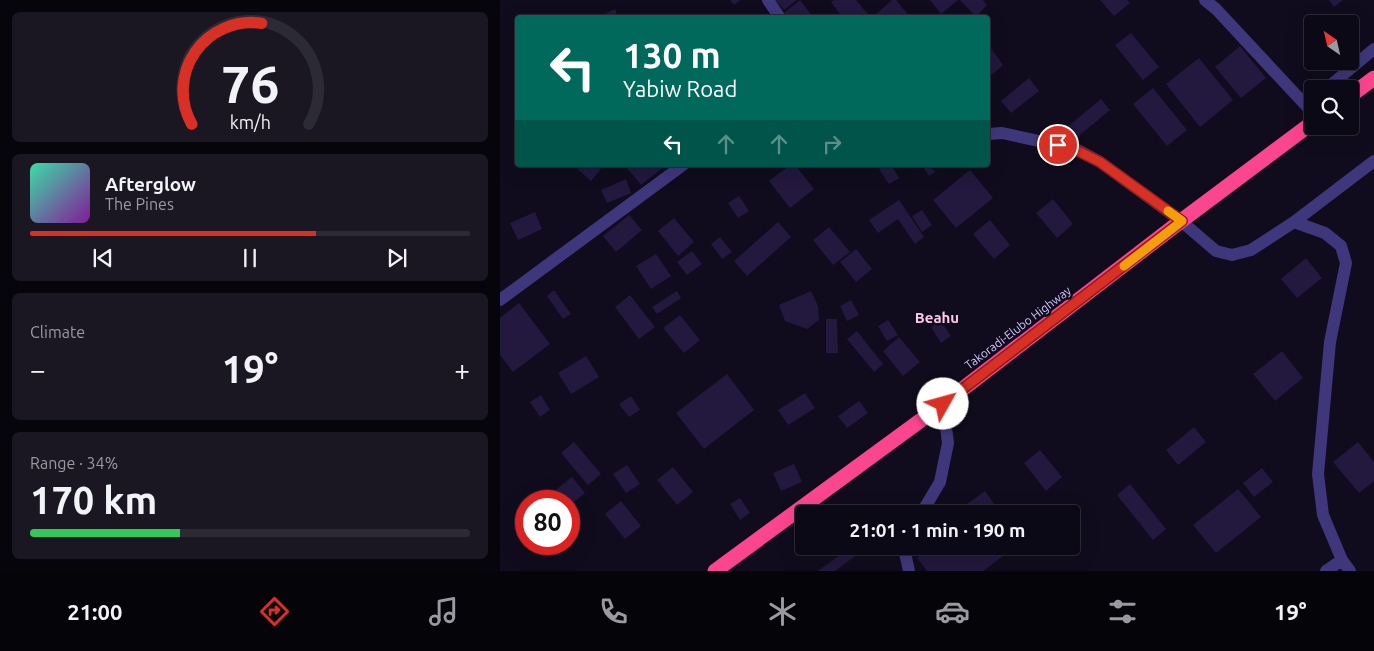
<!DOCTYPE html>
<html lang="en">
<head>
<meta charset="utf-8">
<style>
	body { margin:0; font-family:Ubuntu,sans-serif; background:#1a1723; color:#f1f3f6; height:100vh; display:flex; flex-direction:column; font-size:19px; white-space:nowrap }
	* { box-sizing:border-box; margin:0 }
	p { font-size:16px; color:#9a9aa1 }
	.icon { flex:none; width:28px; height:28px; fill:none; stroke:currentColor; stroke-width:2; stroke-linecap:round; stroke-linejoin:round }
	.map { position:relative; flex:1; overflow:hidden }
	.drawer { display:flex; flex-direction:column; gap:12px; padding:12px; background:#07050c; width:500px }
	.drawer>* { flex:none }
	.banner { position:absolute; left:15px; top:15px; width:475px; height:152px; border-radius:5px; box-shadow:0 5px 20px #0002,0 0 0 1px #2c2a35; background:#00695c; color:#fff; overflow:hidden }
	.needle { width:32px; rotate:326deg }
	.buttons { position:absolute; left:804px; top:15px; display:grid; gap:10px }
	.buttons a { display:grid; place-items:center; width:55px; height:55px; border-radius:5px; background:#0c0916; box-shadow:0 5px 20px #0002,0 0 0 1px #2c2a35; font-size:25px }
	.speed { position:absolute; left:15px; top:490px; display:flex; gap:10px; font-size:25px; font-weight:700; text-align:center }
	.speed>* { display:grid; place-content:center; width:65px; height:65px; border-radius:50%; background:#0c0916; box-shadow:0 5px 20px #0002,0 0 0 1px #2c2a35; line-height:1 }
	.speed .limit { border:8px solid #d22; background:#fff; color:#111 }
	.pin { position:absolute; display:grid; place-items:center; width:42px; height:42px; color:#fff; margin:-21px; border:2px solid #fff; border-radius:50%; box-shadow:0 1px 5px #0007 }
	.me { position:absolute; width:55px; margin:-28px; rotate:52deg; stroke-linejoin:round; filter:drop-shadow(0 0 4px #0008) }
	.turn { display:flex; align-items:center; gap:18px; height:105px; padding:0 25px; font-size:22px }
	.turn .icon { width:65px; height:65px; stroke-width:2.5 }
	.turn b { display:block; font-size:35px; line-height:42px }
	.lanes { display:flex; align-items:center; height:48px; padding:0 25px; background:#0003; justify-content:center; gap:25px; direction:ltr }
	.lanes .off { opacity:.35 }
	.big { font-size:38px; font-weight:600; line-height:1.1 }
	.drawer .widget { flex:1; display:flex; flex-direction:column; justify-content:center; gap:8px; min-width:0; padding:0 18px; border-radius:8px; background:#1a1723 }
	.drawer .dial { align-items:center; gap:0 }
	.dial svg { height:130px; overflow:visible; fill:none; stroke:#2c2a35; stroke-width:7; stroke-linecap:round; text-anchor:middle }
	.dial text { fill:#f1f3f6; stroke:none }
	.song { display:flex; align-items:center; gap:15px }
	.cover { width:60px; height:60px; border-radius:8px; background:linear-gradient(135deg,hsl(160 70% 55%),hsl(290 70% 35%)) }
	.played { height:5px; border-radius:2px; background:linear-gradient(90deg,#d93025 65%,#2c2a35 65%) }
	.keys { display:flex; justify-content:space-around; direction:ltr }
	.heat { display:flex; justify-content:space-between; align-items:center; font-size:28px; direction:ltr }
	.charge { height:8px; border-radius:4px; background:linear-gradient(90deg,#34c759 34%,#2c2a35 0) }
	.trip { position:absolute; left:295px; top:505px; width:285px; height:50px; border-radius:5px; background:#0c0916; box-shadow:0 5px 20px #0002,0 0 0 1px #2c2a35; font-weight:600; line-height:50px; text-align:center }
	.dock { display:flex; height:80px; justify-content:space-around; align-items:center; background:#050409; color:#9a9aa1 }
	.dock .icon { width:35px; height:35px }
	.dock .selected { color:#d93025 }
	.dock b { font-size:22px; color:#f1f3f6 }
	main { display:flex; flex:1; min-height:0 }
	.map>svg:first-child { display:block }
	.building { fill:#23183d }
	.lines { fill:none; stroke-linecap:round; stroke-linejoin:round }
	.street { stroke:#3f377b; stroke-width:12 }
	.highway { stroke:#fc458f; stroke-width:15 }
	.route-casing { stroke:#8d1f18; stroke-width:12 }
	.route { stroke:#d93025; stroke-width:9 }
	.slow { stroke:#f59e0b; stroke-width:9 }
	.labels { text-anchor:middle; stroke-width:5; stroke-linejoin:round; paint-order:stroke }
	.street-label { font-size:12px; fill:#d3c8fe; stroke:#100c1d }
	.quarter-label { font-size:15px; font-weight:bold; fill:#fecae7; stroke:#100c1d }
</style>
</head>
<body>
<main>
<section class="drawer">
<div class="widget dial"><svg viewBox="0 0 100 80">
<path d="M14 69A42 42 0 1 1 86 69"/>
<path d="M14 69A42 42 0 0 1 57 7" stroke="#d93025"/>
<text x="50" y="56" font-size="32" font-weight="700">76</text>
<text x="50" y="72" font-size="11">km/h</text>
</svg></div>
<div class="widget">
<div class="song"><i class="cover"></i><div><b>Afterglow</b><p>The Pines</p></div></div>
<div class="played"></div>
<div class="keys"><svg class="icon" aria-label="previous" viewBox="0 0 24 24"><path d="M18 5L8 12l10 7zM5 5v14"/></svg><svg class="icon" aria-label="pause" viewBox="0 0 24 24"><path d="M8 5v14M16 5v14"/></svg><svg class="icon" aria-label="next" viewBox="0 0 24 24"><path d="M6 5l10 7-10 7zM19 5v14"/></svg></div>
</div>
<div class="widget"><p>Climate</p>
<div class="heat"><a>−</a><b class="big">19°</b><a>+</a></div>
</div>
<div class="widget"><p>Range · 34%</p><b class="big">170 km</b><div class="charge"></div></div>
</section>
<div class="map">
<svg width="874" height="571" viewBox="0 0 874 571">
	<rect width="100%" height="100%" fill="#100c1d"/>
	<!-- building -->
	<path class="building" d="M230,0H240L234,5Z
		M275,0H297L284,10Z
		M300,0L314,18H287L284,13Z
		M334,0H356L368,14L364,18H343L331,2Z
		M392,0H396L411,18H372Z
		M430,0H458L441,14Z
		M460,0H483L487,5L476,17Z
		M600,0H627L630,3L614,16Z
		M829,0H843L834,7Z
		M115,9L118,18H96Z
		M631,33L659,67L643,80L615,45Z
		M488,44L503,65L488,78Z
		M740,46L766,78L741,98L715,67Z
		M699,58L733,100L700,127L666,84Z
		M529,78L539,91L511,113L501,101Z
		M653,88L687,130L667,146L633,104Z
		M601,99L610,110L575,139L566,128Z
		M73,165H97L101,169L91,181Z
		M131,165H164L165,166L141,185L127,168Z
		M290,165H295L314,189L290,208L269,181Z
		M385,165H391L399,178L389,184L379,169Z
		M429,165L435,172L429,176L424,169Z
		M470,170L493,198L456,228L433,200Z
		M126,179L131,193L107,203L101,190Z
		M239,196L249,211L238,218L228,203Z
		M553,199L573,224L557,238L536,213Z
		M399,200L424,237L415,244L398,219L378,233L369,220Z
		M422,210L432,225L422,232L412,216Z
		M35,212L42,229L18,240L10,223Z
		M129,215L142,230L116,252L103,236Z
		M174,218L194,242L178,256L158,231Z
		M490,220L510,245L494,259L473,234Z
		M278,222L291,237L247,276L234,261Z
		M329,227L350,252L333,265L313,240Z
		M220,237L232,252L222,259L211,244Z
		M356,249L372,269L356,282L340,262Z
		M192,251L202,264L187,275L177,262Z
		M156,254L171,276L151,289L136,266Z
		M806,258L822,278L797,298L781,279Z
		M54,290L71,314L63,319L47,296Z
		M177,291L181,298L157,314L152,307Z
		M311,291L318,306L319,320L307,329L285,321L279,305Z
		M130,295L155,327L139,339L115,307Z
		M351,300L359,315L347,321L340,306Z
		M19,303L50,344L13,372L0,355V318Z
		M180,315L200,340L184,353L163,328Z
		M326,319H337L338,353H326Z
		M388,320L398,335L387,341L378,326Z
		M441,321L451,336L441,343L431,327Z
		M357,331L383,364L374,372L347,339Z
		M399,337L420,362L403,376L383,351Z
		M782,351L803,378L775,401L753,374Z
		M86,356L99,377L71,394L58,373Z
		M227,374L254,410L204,449L176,413Z
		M305,393L315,408L288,425L278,410Z
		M41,395L50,410L40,417L30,402Z
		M131,396L140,410L129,417L119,404Z
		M359,401L368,413L347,428L338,416Z
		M694,427L706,442L678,465L666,450Z
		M74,442L101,474L88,485L61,453Z
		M858,442L874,462V481L859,493L833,462Z
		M540,450L562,477L546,491L524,463Z
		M294,464L302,482L281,491L273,473Z
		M127,465L140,484L126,493L113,474Z
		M173,467L193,492L177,505L157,480Z
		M762,468L773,482L754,497L743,483Z
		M72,477L85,493L69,506V501H42Z
		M630,484L666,529L653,540L617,495Z
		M738,489L761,517L716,553L693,525Z
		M485,491L501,514H453Z
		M240,498L250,513L240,520L230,504Z
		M121,501L141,526L125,539L105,514Z
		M352,546L358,554L335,571H318Z
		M415,546H517L483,571H427L417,558L421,555Z"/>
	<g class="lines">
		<!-- street -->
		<path class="street" d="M268,0L280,18
			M705,0L716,9L812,112
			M826,89L874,49
			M488,134L502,133L576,149L600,162L681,221L716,251L732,255L751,250L794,222L825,233L841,246L846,263L830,342L818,474L823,515L842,560L850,571
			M794,222L874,161
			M0,300L183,165
			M421,514L440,482L448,443L443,404
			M407,546L405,553L409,571
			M826,571L842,560"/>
		<!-- highway -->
		<path class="highway" d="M850,96L874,78
			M215,571L443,404L681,221L812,123"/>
	</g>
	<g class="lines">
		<!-- route casing -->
		<g class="route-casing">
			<path id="route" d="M443,404L682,221L600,162L576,150L558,145"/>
		</g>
		<!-- route -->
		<use href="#route" class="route"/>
		<!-- slow -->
		<path class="slow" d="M624,266L682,221L668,211"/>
	</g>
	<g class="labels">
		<!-- street labels -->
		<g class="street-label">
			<text transform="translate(518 328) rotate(-37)" y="4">Takoradi-Elubo Highway</text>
		</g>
		<!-- quarter labels -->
		<g class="quarter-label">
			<text x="437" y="323">Beahu</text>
		</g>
	</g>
</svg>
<div class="buttons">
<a><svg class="needle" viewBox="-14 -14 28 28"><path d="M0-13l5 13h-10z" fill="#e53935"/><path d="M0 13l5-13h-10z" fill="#9a9aa1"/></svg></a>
<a><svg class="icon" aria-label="search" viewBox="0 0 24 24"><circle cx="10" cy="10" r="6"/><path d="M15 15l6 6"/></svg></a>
</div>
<div class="speed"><div class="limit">80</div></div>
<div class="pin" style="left:558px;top:145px;background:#d93025"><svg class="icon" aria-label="arrive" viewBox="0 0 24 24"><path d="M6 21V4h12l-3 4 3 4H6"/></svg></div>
<svg class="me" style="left:443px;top:404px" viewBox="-20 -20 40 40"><circle r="19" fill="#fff"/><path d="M0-13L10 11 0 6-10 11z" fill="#d93025"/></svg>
<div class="trip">21:01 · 1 min · 190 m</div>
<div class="banner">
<div class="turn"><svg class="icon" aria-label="left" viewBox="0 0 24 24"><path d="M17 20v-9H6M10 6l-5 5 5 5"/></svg><div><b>130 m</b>Yabiw Road</div></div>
<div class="lanes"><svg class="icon" aria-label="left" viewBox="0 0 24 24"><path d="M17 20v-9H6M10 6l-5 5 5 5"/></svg><svg class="icon off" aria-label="ahead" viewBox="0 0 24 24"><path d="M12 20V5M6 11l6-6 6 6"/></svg><svg class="icon off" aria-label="ahead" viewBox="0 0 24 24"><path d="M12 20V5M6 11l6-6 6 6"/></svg><svg class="icon off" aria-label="right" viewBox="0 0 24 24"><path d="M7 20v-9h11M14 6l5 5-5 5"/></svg></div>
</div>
</div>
</main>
<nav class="dock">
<b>21:00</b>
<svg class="icon selected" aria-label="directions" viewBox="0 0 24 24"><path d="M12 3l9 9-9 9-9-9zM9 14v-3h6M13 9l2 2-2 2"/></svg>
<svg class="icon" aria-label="music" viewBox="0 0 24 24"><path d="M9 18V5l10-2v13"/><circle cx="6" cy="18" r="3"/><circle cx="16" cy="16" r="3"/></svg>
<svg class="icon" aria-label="phone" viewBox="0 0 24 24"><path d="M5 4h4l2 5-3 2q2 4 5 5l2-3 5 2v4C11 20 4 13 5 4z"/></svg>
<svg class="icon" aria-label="climate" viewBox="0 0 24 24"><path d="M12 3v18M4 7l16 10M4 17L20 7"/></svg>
<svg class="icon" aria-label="car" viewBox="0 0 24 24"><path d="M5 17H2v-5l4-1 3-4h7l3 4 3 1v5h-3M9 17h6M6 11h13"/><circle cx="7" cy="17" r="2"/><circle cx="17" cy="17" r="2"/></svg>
<svg class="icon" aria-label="filters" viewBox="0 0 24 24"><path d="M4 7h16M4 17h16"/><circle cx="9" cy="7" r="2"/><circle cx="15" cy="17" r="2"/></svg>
<b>19°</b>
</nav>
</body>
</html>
